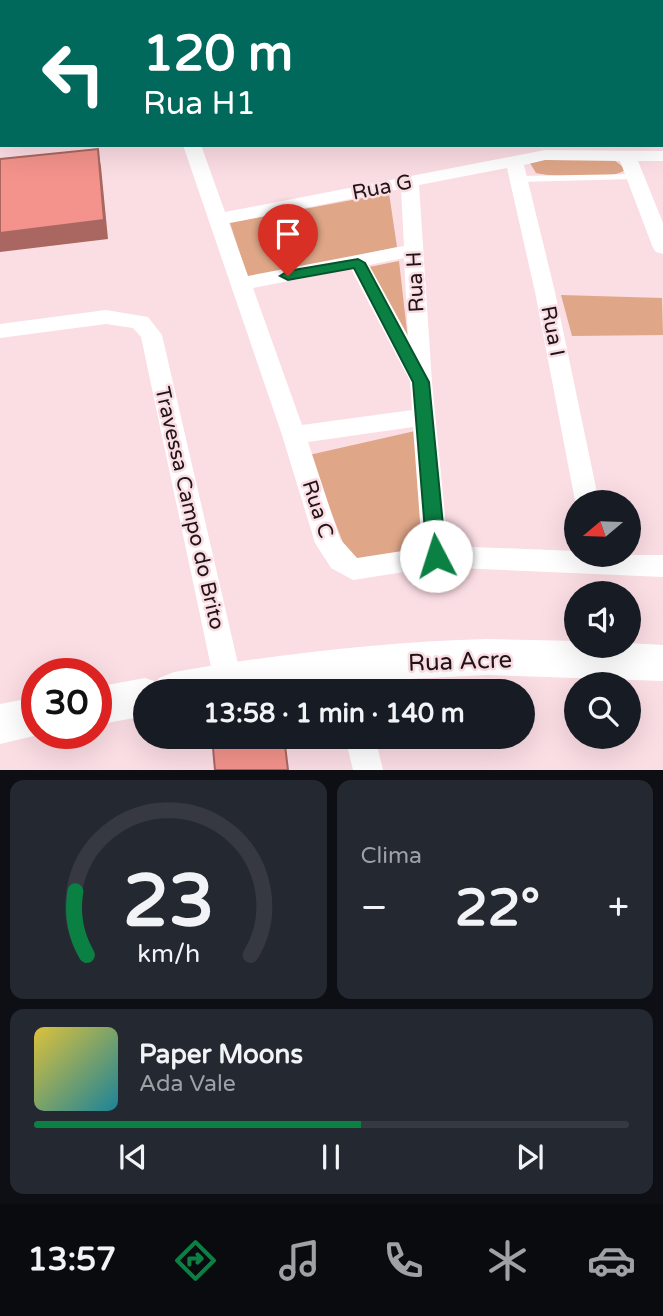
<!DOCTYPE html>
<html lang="pt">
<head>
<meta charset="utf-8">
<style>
	body { margin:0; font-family:"Varela Round",sans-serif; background:#242831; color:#f1f3f6; height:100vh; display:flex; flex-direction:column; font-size:26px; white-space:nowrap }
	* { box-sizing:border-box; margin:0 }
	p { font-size:23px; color:#9ea1a6 }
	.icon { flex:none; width:38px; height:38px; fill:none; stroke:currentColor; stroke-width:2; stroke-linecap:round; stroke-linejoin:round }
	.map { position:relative; height:770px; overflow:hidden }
	.side { display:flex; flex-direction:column; gap:10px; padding:10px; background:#0d0f14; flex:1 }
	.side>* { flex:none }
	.banner { position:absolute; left:0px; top:0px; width:663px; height:147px; box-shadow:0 7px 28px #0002; background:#00695c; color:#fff; overflow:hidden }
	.needle { width:46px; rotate:251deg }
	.tools { position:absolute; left:564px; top:490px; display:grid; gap:14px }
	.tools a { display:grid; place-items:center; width:77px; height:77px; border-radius:50%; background:#171b24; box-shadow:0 7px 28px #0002; font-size:35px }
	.speed { position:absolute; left:21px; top:658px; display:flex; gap:14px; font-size:35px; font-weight:700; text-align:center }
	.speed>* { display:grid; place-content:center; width:91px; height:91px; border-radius:50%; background:#171b24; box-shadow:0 7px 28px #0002; line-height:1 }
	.speed .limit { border:10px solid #d22; background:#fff; color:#111 }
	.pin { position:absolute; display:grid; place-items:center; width:60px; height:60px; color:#fff; margin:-72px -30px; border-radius:50% 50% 50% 0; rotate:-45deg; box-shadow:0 0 7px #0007 }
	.pin .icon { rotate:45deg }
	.me { position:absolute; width:77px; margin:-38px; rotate:355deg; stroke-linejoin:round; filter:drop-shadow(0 0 5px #0008) }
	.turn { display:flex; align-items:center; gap:24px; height:147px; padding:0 28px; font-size:32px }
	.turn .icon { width:91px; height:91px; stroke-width:2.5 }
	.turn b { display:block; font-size:49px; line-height:60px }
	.big { font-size:52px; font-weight:700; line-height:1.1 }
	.side .card { flex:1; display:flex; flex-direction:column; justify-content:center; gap:10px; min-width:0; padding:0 24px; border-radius:14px; background:#242831 }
	.side .dial { align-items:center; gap:0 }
	.dial svg { height:182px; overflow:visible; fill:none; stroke:#363941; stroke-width:7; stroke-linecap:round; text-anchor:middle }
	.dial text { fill:#f1f3f6; stroke:none }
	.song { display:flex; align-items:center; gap:21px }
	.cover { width:84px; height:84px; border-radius:10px; background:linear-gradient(135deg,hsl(50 70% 55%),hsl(190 70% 35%)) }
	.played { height:7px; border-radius:4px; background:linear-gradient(90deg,#0b8043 55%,#363941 55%) }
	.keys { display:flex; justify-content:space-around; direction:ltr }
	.heat { display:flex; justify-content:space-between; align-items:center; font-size:38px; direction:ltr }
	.side .tiles { flex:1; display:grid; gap:10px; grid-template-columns:1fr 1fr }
	.card:last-child { grid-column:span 2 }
	.trip { position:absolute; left:133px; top:679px; width:402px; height:70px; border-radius:35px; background:#171b24; box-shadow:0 7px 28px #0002; font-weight:700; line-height:70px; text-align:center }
	.menu { display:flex; height:112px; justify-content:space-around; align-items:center; background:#090b0e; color:#9ea1a6 }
	.menu .icon { width:49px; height:49px }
	.menu .selected { color:#0b8043 }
	.menu b { font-size:32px; color:#f1f3f6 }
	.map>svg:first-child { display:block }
	.green { fill:#dfa688 }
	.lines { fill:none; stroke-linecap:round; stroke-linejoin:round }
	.service { fill:#fff; fill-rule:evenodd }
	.minor { fill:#fff; fill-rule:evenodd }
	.secondary { fill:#fff; fill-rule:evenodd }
	.wall { fill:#d17e78 }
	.shaded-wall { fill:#aa6761 }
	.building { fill:#f3938b; stroke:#aa6761; stroke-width:2 }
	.route { fill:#0b8043; stroke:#07532c; stroke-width:2 }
	.labels { text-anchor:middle; stroke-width:5; stroke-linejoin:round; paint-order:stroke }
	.street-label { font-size:21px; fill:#1f1517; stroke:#fbdde4 }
	.near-street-label { font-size:24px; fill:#1f1517; stroke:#fbdde4 }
</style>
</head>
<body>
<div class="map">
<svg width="663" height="770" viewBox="0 0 663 770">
	<rect width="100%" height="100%" fill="#fbdde4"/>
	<!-- green -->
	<path class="green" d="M543,160H614L626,169C615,181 553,177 536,173L530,163Z
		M389,193L397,247L248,278L230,223Z
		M399,261L409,349L364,268Z
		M561,295L662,298L663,335L572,336Z
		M415,431L428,552L352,566L309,455Z"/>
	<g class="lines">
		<!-- service -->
		<path class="service" d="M635,174L640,177L638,179L518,182L513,179L518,176Z"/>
		<!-- minor -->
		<path class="minor" d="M133,0H147L148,2H134Z
			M262,0H280L261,2Z
			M296,0H313L295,2Z
			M412,0H427L428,2H413Z
			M0,102H2V112H0Z
			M183,145H201L225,212L545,150L663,151V161H638L663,223V254L656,252L653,248L620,161L545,160L524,165L555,292L599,502H576V506L535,292L507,168L419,185L432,382L448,546L576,551V555H663V577L436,567L353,580L331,568L315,543L282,435ZM401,189L404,246L248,276L229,223ZM404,258L408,336L369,265ZM351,269L410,381L412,410L302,425L253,288ZM413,427L422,548L357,558L340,539L308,442Z
			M106,310L148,317L162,335L242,681L235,691L218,690L214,681L141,337L133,328L106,324L0,338V324Z
			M342,654L352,658L363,691H335L328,667L332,658Z
			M345,737H375L383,770H353Z"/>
		<!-- secondary -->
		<path class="secondary" d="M487,639L576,641V646H628V643L663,645V681L487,675L409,679L289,691H145V716L96,725V687L145,678L157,682L159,678L174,672C278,654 382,642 487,639Z
			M37,697V733H46L0,744V704Z"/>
	</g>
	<!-- wall -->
	<path class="wall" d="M562,0H651L658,2H565Z
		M662,2L663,3V35H662Z
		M0,12H2V67H0Z"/>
	<!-- shaded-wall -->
	<path class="shaded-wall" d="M98,149L101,167L108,239L0,252V233Z"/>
	<!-- building -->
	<path class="building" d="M591,0H651L658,2H594Z
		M662,2L663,3V18H662Z
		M0,12H2V49H0Z
		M98,149L104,220L0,233V159Z
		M212,737H284L288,770H215Z"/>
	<!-- route -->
	<path class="route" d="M358,259L365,263L429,382L446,556L443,561L436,563L430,561L427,556L413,382L354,268L288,280L280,276L288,271Z"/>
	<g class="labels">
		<!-- street labels -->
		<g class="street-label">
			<text transform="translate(382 187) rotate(-11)" y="7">Rua G</text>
			<text transform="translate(415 282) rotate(-93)" y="7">Rua H</text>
			<text transform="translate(553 331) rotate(79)" y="7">Rua I</text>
			<text transform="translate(190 508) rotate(77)" y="7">Travessa Campo do Brito</text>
			<text transform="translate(318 509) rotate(72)" y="7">Rua C</text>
		</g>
		<!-- near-street labels -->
		<g class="near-street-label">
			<text transform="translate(460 661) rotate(-2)" y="8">Rua Acre</text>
		</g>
	</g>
</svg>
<div class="tools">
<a><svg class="needle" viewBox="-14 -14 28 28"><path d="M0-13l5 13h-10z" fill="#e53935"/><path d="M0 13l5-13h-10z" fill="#9ea1a6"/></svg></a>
<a><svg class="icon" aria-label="sound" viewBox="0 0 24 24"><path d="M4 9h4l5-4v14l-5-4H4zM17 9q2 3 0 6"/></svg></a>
<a><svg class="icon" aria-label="search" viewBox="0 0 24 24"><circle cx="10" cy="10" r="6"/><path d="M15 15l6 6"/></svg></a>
</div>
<div class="speed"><div class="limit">30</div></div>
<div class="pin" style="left:288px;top:276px;background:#d93025"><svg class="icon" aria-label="arrive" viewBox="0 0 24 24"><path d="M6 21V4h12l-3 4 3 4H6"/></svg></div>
<svg class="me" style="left:436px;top:556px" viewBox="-20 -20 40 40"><circle r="19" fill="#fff"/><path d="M0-13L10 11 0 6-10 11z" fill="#0b8043"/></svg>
<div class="trip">13:58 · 1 min · 140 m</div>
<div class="banner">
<div class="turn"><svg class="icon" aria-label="left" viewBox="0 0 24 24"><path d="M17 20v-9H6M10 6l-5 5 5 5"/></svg><div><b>120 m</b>Rua H1</div></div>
</div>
</div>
<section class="side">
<div class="tiles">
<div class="card dial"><svg viewBox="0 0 100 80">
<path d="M14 69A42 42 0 1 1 86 69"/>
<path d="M14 69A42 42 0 0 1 9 41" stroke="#0b8043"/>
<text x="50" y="56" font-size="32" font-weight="700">23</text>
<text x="50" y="72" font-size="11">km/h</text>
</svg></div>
<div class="card"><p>Clima</p>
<div class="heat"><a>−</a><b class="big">22°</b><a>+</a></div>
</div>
<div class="card">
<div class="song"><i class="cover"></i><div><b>Paper Moons</b><p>Ada Vale</p></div></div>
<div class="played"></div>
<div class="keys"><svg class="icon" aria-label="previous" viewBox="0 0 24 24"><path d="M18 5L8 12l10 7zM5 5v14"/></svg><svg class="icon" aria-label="pause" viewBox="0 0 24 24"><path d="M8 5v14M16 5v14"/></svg><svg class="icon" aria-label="next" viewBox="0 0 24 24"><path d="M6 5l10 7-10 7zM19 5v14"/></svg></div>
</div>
</div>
</section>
<nav class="menu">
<b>13:57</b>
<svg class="icon selected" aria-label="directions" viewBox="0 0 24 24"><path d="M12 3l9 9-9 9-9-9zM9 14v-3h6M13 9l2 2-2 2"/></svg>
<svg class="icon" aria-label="music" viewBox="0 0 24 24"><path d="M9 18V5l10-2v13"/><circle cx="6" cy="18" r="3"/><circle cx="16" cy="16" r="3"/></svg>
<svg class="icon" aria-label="phone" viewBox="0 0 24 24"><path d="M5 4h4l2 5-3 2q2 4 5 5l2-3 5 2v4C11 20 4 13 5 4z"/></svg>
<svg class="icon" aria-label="climate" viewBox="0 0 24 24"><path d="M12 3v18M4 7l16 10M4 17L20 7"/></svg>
<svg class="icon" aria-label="car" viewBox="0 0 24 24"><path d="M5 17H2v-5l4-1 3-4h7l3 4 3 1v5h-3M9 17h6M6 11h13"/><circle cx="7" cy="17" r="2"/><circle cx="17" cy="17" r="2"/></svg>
</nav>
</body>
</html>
